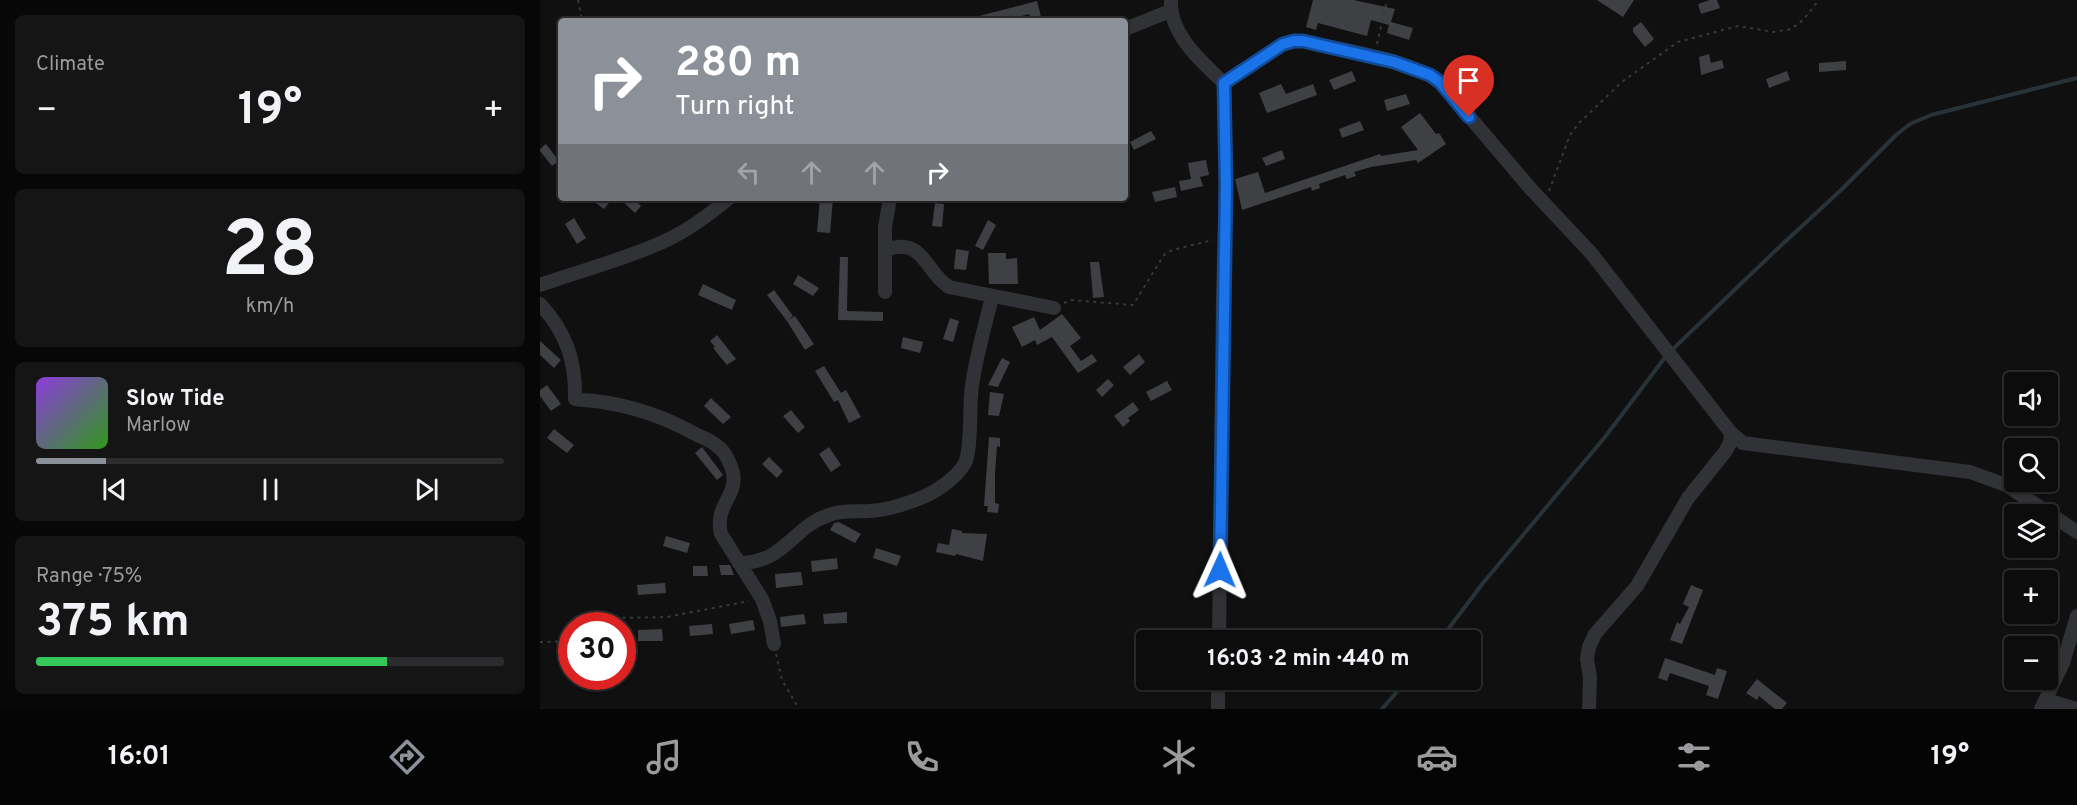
<!DOCTYPE html>
<html lang="en">
<head>
<meta charset="utf-8">
<style>
	body { margin:0; font-family:Overpass,sans-serif; background:#151516; color:#f1f3f6; height:100vh; display:flex; flex-direction:column; font-size:22px; white-space:nowrap }
	* { box-sizing:border-box; margin:0 }
	p { font-size:20px; color:#9a9b9d }
	.icon { flex:none; width:33px; height:33px; fill:none; stroke:currentColor; stroke-width:2; stroke-linecap:round; stroke-linejoin:round }
	.map { position:relative; flex:1; overflow:hidden }
	.drawer { display:flex; flex-direction:column; gap:15px; padding:15px; background:#070707; width:540px }
	.drawer>* { flex:none }
	.top-card { position:absolute; left:18px; top:18px; width:570px; height:183px; border-radius:6px; box-shadow:0 2px 4px #0004,0 0 0 2px #2c2c2e; background:#8c9099; color:#fff; overflow:hidden }
	.controls { position:absolute; left:1464px; top:372px; display:grid; gap:12px }
	.controls a { display:grid; place-items:center; width:54px; height:54px; border-radius:6px; background:#0c0c0d; box-shadow:0 2px 4px #0004,0 0 0 2px #2c2c2e; font-size:30px }
	.speed { position:absolute; left:18px; top:612px; display:flex; gap:12px; font-size:30px; font-weight:700; text-align:center }
	.speed>* { display:grid; place-content:center; width:78px; height:78px; border-radius:50%; background:#0c0c0d; box-shadow:0 2px 4px #0004,0 0 0 2px #2c2c2e; line-height:1 }
	.speed .limit { border:9px solid #d22; background:#fff; color:#111 }
	.pin { position:absolute; display:grid; place-items:center; width:51px; height:51px; color:#fff; margin:-62px -26px; border-radius:50% 50% 50% 0; rotate:-45deg; box-shadow:0 0 6px #0007 }
	.pin .icon { rotate:45deg }
	.me { position:absolute; width:66px; margin:-33px; rotate:1deg; stroke-linejoin:round; filter:drop-shadow(0 0 4px #0008) }
	.turn { display:flex; align-items:center; gap:21px; height:126px; padding:0 18px; font-size:27px }
	.turn .icon { width:78px; height:78px; stroke-width:2.5 }
	.turn b { display:block; font-size:42px; line-height:51px }
	.lanes { display:flex; align-items:center; height:57px; padding:0 18px; background:#0003; justify-content:center; gap:30px; direction:ltr }
	.lanes .off { opacity:.35 }
	.big { font-size:45px; font-weight:700; line-height:1.1 }
	.drawer .tile { flex:1; display:flex; flex-direction:column; justify-content:center; gap:9px; min-width:0; padding:0 21px; border-radius:9px; background:#151516 }
	.drawer .dial { align-items:center; gap:0 }
	.dial b { font-size:78px; line-height:1 }
	.song { display:flex; align-items:center; gap:18px }
	.cover { width:72px; height:72px; border-radius:9px; background:linear-gradient(135deg,hsl(270 70% 55%),hsl(110 70% 35%)) }
	.played { height:6px; border-radius:3px; background:linear-gradient(90deg,#8c9099 15%,#2c2c2e 15%) }
	.keys { display:flex; justify-content:space-around; direction:ltr }
	.heat { display:flex; justify-content:space-between; align-items:center; font-size:33px; direction:ltr }
	.charge { height:9px; border-radius:4px; background:linear-gradient(90deg,#34c759 75%,#2c2c2e 0) }
	.trip { position:absolute; left:596px; top:630px; width:345px; height:60px; border-radius:6px; background:#0c0c0d; box-shadow:0 2px 4px #0004,0 0 0 2px #2c2c2e; font-weight:700; line-height:60px; text-align:center }
	.tab-bar { display:flex; height:96px; justify-content:space-around; align-items:center; background:#050505; color:#9a9b9d }
	.tab-bar .icon { width:42px; height:42px }
	.tab-bar .active { color:#8c9099 }
	.tab-bar b { font-size:27px; color:#f1f3f6 }
	main { display:flex; flex:1; min-height:0 }
	.map>svg:first-child { display:block }
	.lines { fill:none; stroke-linecap:round; stroke-linejoin:round }
	.stream { stroke:#283237; stroke-width:4 }
	.building { fill:#3e4044 }
	.path { stroke:#37393d; stroke-width:2; stroke-dasharray:3 4.5; stroke-linecap:butt }
	.street { stroke:#313236; stroke-width:14 }
	.route-casing { stroke:#114b97; stroke-width:15 }
	.route { stroke:#1a73e8; stroke-width:10 }
</style>
</head>
<body>
<main>
<section class="drawer">
<div class="tile"><p>Climate</p>
<div class="heat"><a>−</a><b class="big">19°</b><a>+</a></div>
</div>
<div class="tile dial"><b>28</b><p>km/h</p></div>
<div class="tile">
<div class="song"><i class="cover"></i><div><b>Slow Tide</b><p>Marlow</p></div></div>
<div class="played"></div>
<div class="keys"><svg class="icon" aria-label="previous" viewBox="0 0 24 24"><path d="M18 5L8 12l10 7zM5 5v14"/></svg><svg class="icon" aria-label="pause" viewBox="0 0 24 24"><path d="M8 5v14M16 5v14"/></svg><svg class="icon" aria-label="next" viewBox="0 0 24 24"><path d="M6 5l10 7-10 7zM19 5v14"/></svg></div>
</div>
<div class="tile"><p>Range · 75%</p><b class="big">375 km</b><div class="charge"></div></div>
</section>
<div class="map">
<svg width="1537" height="709" viewBox="0 0 1537 709">
	<rect width="100%" height="100%" fill="#101011"/>
	<g class="lines">
		<!-- stream -->
		<path class="stream" d="M1133,349L1234,252L1300,191L1356,135L1370,124L1391,115L1537,78
			M900,640L943,583L1065,437L1126,356
			M842,709L867,680"/>
	</g>
	<!-- building -->
	<path class="building" d="M773,0H814L855,9L851,22L873,28L869,40L847,33L849,25L831,20L827,36L778,23L776,30L766,27Z
		M1057,0H1094L1083,17Z
		M1170,0H1177L1180,8L1161,14L1158,4Z
		M497,1L502,21H491L489,14L463,21H432L431,18Z
		M1101,22L1114,39L1105,47L1093,32V28Z
		M1169,54L1171,63L1182,60L1184,68L1161,75L1159,57Z
		M1306,61V70L1279,72V63Z
		M812,71L816,81L794,90L789,80Z
		M1247,71L1250,80L1229,88L1226,79Z
		M741,84L746,94L773,84L777,95L727,113L719,93Z
		M866,94L870,104L847,111L844,100Z
		M880,113L896,134L899,133L906,144L878,163L876,160L831,167L814,172L816,176L807,179L805,175L779,184L780,188L772,191L771,187L702,210L695,179L718,172L725,193L840,154L841,156L878,150L861,127Z
		M820,121L824,130L802,138L799,129Z
		M611,131L616,139L594,150L590,142Z
		M6,144L19,161L12,166L0,151V149Z
		M742,150L745,159L726,166L722,158Z
		M666,160L669,175L660,177L663,186L641,191L639,181L651,179L648,163Z
		M635,187L637,197L615,202L612,192Z
		M49,198H73L64,209Z
		M79,198H93L101,206L95,213Z
		M280,198H293L290,233L277,232Z
		M395,203L404,204L402,227L392,226Z
		M34,218L46,238L37,244L25,224Z
		M448,220L456,225L443,250L435,246Z
		M416,249L429,251L426,270L414,269Z
		M448,253H466V259L477,258L478,284H449Z
		M300,257H308L307,311L343,312V321L298,320Z
		M550,262H559L564,297L553,298Z
		M258,275L279,288L273,296L253,284Z
		M163,284L196,300L192,310L158,295Z
		M234,290L253,316L248,320L255,316L274,344L265,350L247,321L227,295Z
		M522,314L541,338L530,346L541,361L552,354L557,361L538,373L512,337L497,345L495,340L482,347L472,327L494,317L500,330Z
		M410,318L419,321L413,342L403,339Z
		M177,335L196,359L187,365L173,348L175,347L170,341Z
		M363,337L383,342L380,353L361,348Z
		M0,341L21,360L14,368L0,355Z
		M599,354L605,362L590,375L583,367Z
		M462,358L470,362L458,387L448,385Z
		M284,366L301,393L306,390L321,417L309,423L298,400L294,402L275,371Z
		M568,379L574,385L562,397L556,390Z
		M627,381L632,390L611,401L606,392Z
		M7,385L21,404L11,411L0,396V390Z
		M450,392L464,394L459,416L448,415Z
		M171,398L191,417L183,424L164,406Z
		M593,402L599,410L588,418L590,421L583,427L574,416Z
		M251,410L265,427L258,433L243,416Z
		M14,429L34,445L27,453L7,438Z
		M449,437L460,438V447L457,446L455,472V503L459,504L458,513L447,512L448,506H444Z
		M162,447L183,475L177,480L155,453Z
		M289,447L301,465L291,472L279,454Z
		M229,457L243,471L237,478L222,464Z
		M299,522L321,534L315,543L290,530L294,523Z
		M412,529L422,531V533L447,534L443,561L416,554L415,556L396,552L398,543L409,545Z
		M126,536L150,543L147,553L123,546Z
		M336,548L361,556L357,566L333,558Z
		M297,558L298,569L272,572L271,561Z
		M179,565H190L194,575H181Z
		M153,566H167L168,576H153Z
		M261,572L263,585L236,588L235,574Z
		M125,583L126,593L98,595L97,585Z
		M1151,585L1163,590L1142,644L1130,640L1137,622L1140,624L1149,607L1143,604Z
		M307,612V623L284,624L283,614Z
		M264,614L266,624L241,627L240,617Z
		M213,620L215,630L191,634L189,624Z
		M172,624L173,634L150,636L149,626Z
		M122,629L123,641H98V630Z
		M1125,658L1175,675L1177,668L1187,671L1178,699L1166,695L1169,686L1130,673L1127,681L1118,678Z
		M1217,679L1247,703L1242,709H1235L1219,696L1217,700L1206,693Z"/>
	<g class="lines">
		<!-- path -->
		<path class="path" d="M38,0L42,21
			M837,44L847,0
			M1009,191L1030,135L1039,123L1083,81L1138,42L1198,26L1233,32L1251,29L1263,20L1279,0
			M524,303L531,300L593,305L624,255L632,250L673,240
			M63,626L66,622L74,618L127,617L209,601
			M0,642L32,641
			M236,654L242,680L259,709"/>
		<!-- street -->
		<path class="street" d="M631,0C629,34 661,61 684,83L686,185L683,296L679,640
			M585,29L630,11
			M684,83L743,44L754,41H763C802,50 869,59 900,82L990,188L1051,253L1191,433L1203,443L1430,472L1466,485L1537,532
			M345,250C384,236 384,271 409,287L514,308
			M0,285C42,270 87,259 127,240C150,229 170,214 189,198
			M345,292V227L350,198
			M0,304C26,332 36,361 35,399C44,401 53,400 62,402C96,407 127,418 157,435C164,438 172,441 177,446C185,451 191,464 193,473C198,496 174,505 181,534L222,599L230,621L234,644
			M199,563C245,563 252,527 289,515C302,510 316,512 330,511C346,510 363,505 378,499C393,494 417,478 425,463C432,449 429,404 432,386C436,356 445,326 452,297
			M1506,700L1537,709
			M678,709V680
			M1049,709L1050,677L1047,659L1049,647L1055,634L1097,586L1148,498L1185,452L1190,443L1191,433
			M1501,709L1523,663L1537,616"/>
	</g>
	<g class="lines">
		<!-- route casing -->
		<g class="route-casing">
			<path id="route" d="M680,570L686,185L684,83L743,44L754,41H763L854,62L890,75L900,82L929,117"/>
		</g>
		<!-- route -->
		<use href="#route" class="route"/>
	</g>
</svg>
<div class="controls">
<a><svg class="icon" aria-label="sound" viewBox="0 0 24 24"><path d="M4 9h4l5-4v14l-5-4H4zM17 9q2 3 0 6"/></svg></a>
<a><svg class="icon" aria-label="search" viewBox="0 0 24 24"><circle cx="10" cy="10" r="6"/><path d="M15 15l6 6"/></svg></a>
<a><svg class="icon" aria-label="layers" viewBox="0 0 24 24"><path d="M12 4l9 5-9 5-9-5zM3 14l9 5 9-5"/></svg></a>
<a>+</a>
<a>−</a>
</div>
<div class="speed"><div class="limit">30</div></div>
<div class="pin" style="left:929px;top:117px;background:#d93025"><svg class="icon" aria-label="arrive" viewBox="0 0 24 24"><path d="M6 21V4h12l-3 4 3 4H6"/></svg></div>
<svg class="me" style="left:680px;top:570px" viewBox="-20 -20 40 40"><path d="M0-17L14 15 0 8-14 15z" fill="#1a73e8" stroke="#fff" stroke-width="4"/></svg>
<div class="trip">16:03 · 2 min · 440 m</div>
<div class="top-card">
<div class="turn"><svg class="icon" aria-label="right" viewBox="0 0 24 24"><path d="M7 20v-9h11M14 6l5 5-5 5"/></svg><div><b>280 m</b>Turn right</div></div>
<div class="lanes"><svg class="icon off" aria-label="left" viewBox="0 0 24 24"><path d="M17 20v-9H6M10 6l-5 5 5 5"/></svg><svg class="icon off" aria-label="ahead" viewBox="0 0 24 24"><path d="M12 20V5M6 11l6-6 6 6"/></svg><svg class="icon off" aria-label="ahead" viewBox="0 0 24 24"><path d="M12 20V5M6 11l6-6 6 6"/></svg><svg class="icon" aria-label="right" viewBox="0 0 24 24"><path d="M7 20v-9h11M14 6l5 5-5 5"/></svg></div>
</div>
</div>
</main>
<nav class="tab-bar">
<b>16:01</b>
<svg class="icon active" aria-label="directions" viewBox="0 0 24 24"><path d="M12 3l9 9-9 9-9-9zM9 14v-3h6M13 9l2 2-2 2"/></svg>
<svg class="icon" aria-label="music" viewBox="0 0 24 24"><path d="M9 18V5l10-2v13"/><circle cx="6" cy="18" r="3"/><circle cx="16" cy="16" r="3"/></svg>
<svg class="icon" aria-label="phone" viewBox="0 0 24 24"><path d="M5 4h4l2 5-3 2q2 4 5 5l2-3 5 2v4C11 20 4 13 5 4z"/></svg>
<svg class="icon" aria-label="climate" viewBox="0 0 24 24"><path d="M12 3v18M4 7l16 10M4 17L20 7"/></svg>
<svg class="icon" aria-label="car" viewBox="0 0 24 24"><path d="M5 17H2v-5l4-1 3-4h7l3 4 3 1v5h-3M9 17h6M6 11h13"/><circle cx="7" cy="17" r="2"/><circle cx="17" cy="17" r="2"/></svg>
<svg class="icon" aria-label="filters" viewBox="0 0 24 24"><path d="M4 7h16M4 17h16"/><circle cx="9" cy="7" r="2"/><circle cx="15" cy="17" r="2"/></svg>
<b>19°</b>
</nav>
</body>
</html>
